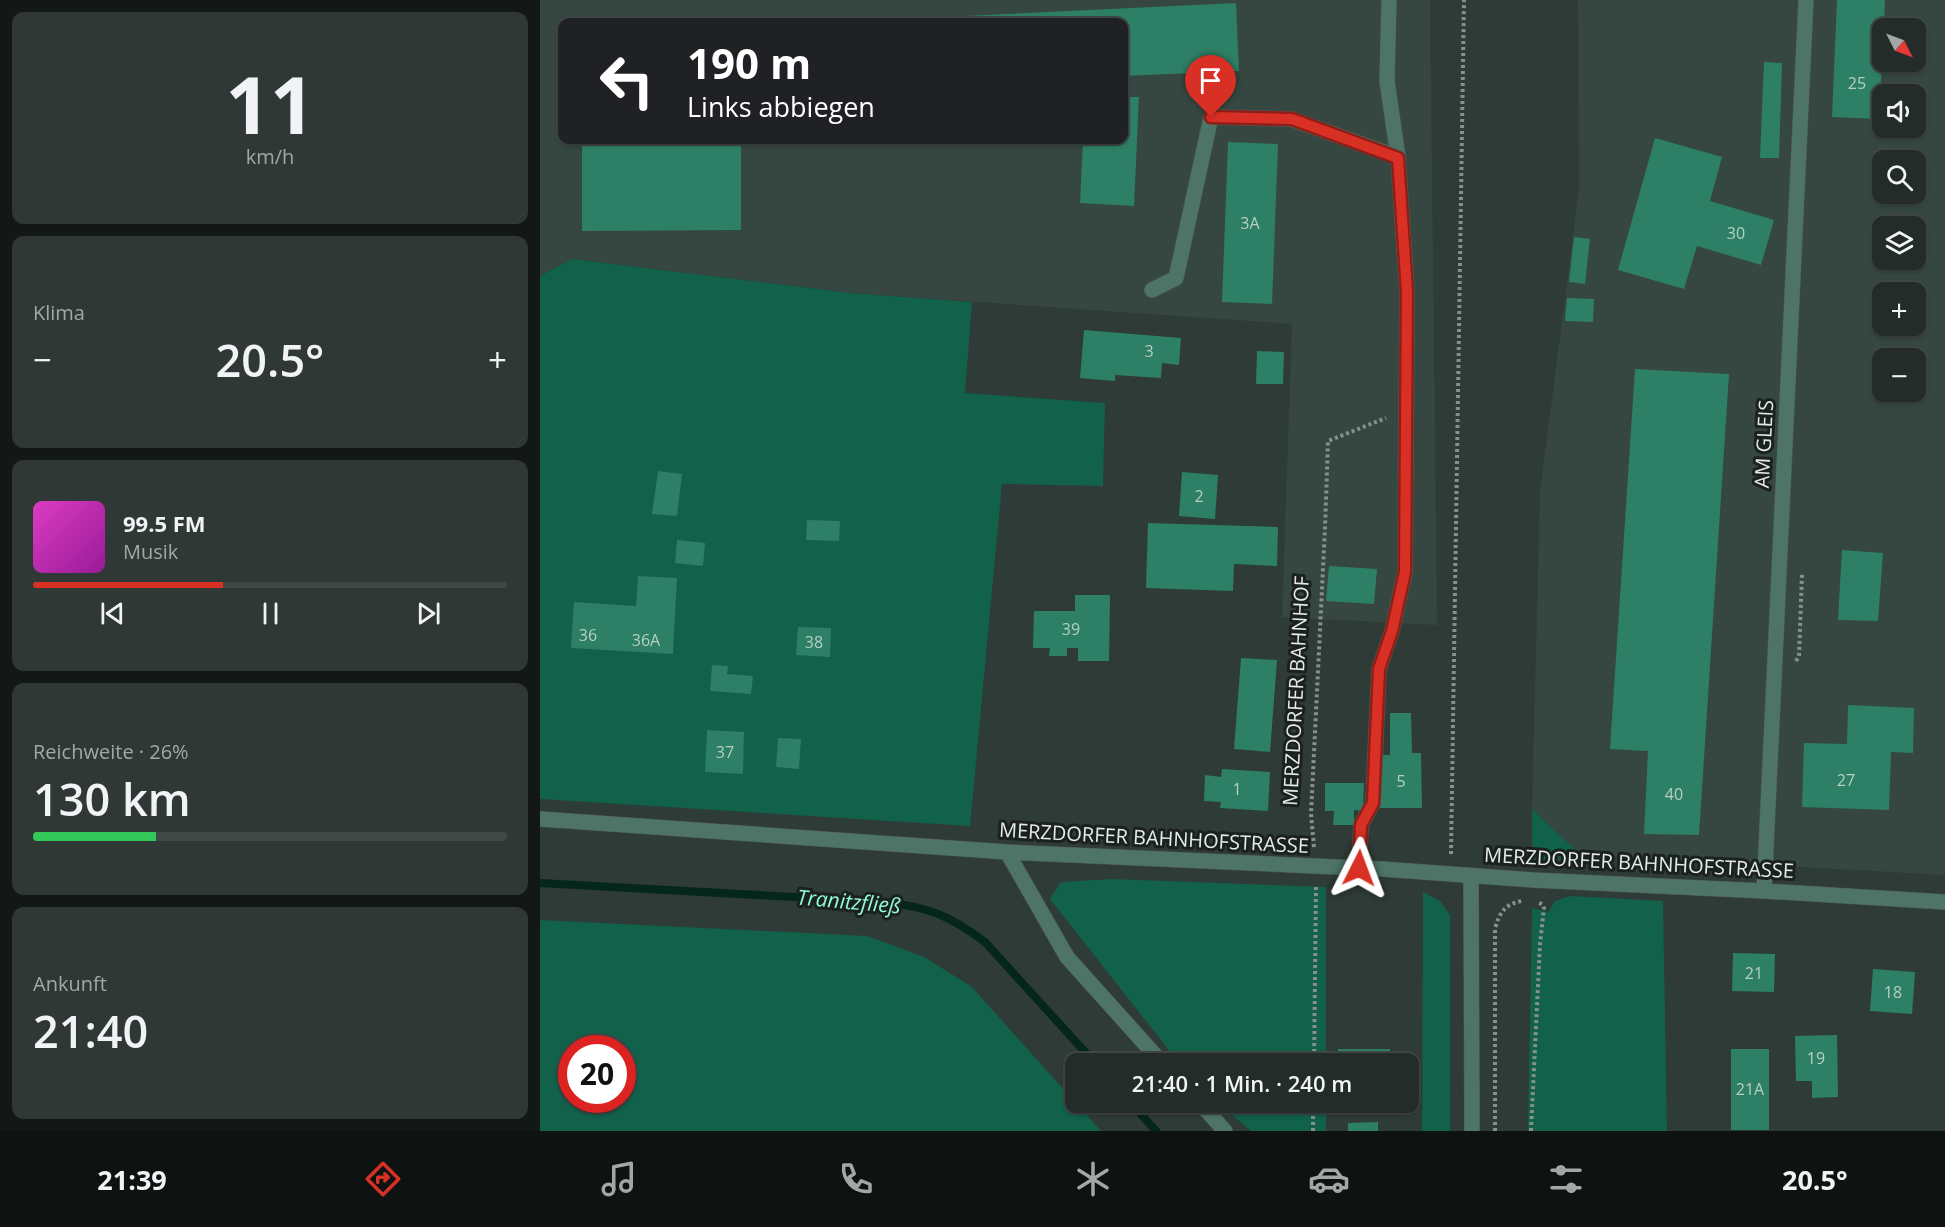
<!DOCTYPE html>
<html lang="de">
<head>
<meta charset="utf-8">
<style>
	body { margin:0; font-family:"Open Sans",sans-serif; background:#2f3834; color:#f1f3f6; height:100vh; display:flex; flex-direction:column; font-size:22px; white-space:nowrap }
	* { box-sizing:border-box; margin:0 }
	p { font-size:20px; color:#a3a7a8 }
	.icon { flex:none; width:33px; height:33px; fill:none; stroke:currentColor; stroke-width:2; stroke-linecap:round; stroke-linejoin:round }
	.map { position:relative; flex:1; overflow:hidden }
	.panel { display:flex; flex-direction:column; gap:12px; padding:12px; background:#131816; width:540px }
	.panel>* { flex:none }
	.guide { position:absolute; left:18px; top:18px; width:570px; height:126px; border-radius:12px; box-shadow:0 2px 4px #0004,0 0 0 2px #404845; background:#202124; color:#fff; overflow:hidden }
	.needle { width:39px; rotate:132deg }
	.tools { position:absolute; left:1332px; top:18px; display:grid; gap:12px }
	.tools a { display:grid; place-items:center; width:54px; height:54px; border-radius:12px; background:#232c28; box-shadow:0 2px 4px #0004,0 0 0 2px #404845; font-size:30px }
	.speed { position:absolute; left:18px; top:1035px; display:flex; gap:12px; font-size:30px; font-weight:700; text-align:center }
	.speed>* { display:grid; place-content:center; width:78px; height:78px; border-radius:50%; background:#232c28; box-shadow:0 2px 4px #0004,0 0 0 2px #404845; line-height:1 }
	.speed .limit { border:9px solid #d22; background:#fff; color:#111 }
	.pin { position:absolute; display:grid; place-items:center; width:51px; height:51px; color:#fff; margin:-62px -26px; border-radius:50% 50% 50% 0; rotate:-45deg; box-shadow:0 0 6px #0007 }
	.pin .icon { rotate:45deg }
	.me { position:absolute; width:66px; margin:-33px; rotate:3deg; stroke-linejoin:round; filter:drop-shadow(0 0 4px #0008) }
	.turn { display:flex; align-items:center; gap:21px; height:126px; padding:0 30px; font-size:27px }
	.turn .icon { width:78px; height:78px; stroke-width:2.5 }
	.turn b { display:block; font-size:42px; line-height:51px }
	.big { font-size:45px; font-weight:600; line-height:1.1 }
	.panel .card { flex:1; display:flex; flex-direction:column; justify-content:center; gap:9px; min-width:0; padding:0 21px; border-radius:12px; background:#2f3834 }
	.panel .dial { align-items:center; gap:0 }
	.dial b { font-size:78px; line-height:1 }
	.song { display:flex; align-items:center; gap:18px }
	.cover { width:72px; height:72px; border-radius:9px; background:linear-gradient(135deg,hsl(310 70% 55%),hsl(300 70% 35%)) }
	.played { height:6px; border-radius:3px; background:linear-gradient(90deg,#d93025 40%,#404845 40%) }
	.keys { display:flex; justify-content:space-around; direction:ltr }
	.heat { display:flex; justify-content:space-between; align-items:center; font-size:33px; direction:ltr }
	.charge { height:9px; border-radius:4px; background:linear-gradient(90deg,#34c759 26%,#404845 0) }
	.trip { position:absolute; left:525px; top:1053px; width:354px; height:60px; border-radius:12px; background:#232c28; box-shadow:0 2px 4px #0004,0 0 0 2px #404845; font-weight:600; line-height:60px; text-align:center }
	.tab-bar { display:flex; height:96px; justify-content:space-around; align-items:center; background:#0e1210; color:#a3a7a8 }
	.tab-bar .icon { width:42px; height:42px }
	.tab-bar .current { color:#d93025 }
	.tab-bar b { font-size:27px; color:#f1f3f6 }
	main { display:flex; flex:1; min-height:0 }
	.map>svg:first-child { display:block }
	.built { fill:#354740; fill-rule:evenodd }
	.green { fill:#11614b; fill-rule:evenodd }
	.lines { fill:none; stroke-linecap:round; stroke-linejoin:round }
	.stream { stroke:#04261c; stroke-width:8 }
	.building { fill:#2d7f66 }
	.minor-casing { stroke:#4c5752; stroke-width:16 }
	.path { stroke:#86908c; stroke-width:4; stroke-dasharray:3 3; stroke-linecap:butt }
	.minor { stroke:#4d7466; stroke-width:15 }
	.route-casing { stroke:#8d1f18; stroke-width:15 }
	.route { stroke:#d93025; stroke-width:10 }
	.labels { text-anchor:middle; stroke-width:6; stroke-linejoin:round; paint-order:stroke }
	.number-label { font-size:16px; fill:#b6cfc7 }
	.street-label { font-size:20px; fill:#e3eae7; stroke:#1b211e }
	.water-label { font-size:21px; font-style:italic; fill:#90fbd6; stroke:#1b211e }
</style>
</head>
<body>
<main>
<section class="panel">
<div class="card dial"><b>11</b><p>km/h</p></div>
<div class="card"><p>Klima</p>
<div class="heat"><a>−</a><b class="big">20.5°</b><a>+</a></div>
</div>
<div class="card">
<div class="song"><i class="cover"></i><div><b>99.5 FM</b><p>Musik</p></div></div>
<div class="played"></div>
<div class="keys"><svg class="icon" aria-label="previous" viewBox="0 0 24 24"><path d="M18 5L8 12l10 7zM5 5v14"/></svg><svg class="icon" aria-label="pause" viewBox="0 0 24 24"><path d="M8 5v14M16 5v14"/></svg><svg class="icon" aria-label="next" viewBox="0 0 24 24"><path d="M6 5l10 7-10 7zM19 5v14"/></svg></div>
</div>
<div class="card"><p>Reichweite · 26%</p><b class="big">130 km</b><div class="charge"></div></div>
<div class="card"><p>Ankunft</p><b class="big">21:40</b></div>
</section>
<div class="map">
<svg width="1405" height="1131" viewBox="0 0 1405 1131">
	<rect width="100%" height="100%" fill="#2f3b36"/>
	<!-- built -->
	<path class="built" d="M0,0H890L897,625L742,617L752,324L310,293L33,259L0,276ZM22,22H584V140H22Z
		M1038,0H1405V875L1041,855L992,809L1000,492L1039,189ZM1342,28H1376V62H1342ZM1342,94H1376V128H1342ZM1342,160H1376V194H1342ZM1342,226H1376V260H1342ZM1342,292H1376V326H1342ZM1342,358H1376V392H1342Z"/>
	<!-- green -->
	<path class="green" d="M32,259L310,293L432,302L425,393L565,403L563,486L462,484L430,826L0,799V276Z
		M992,809L1041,855L992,866Z
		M572,879L786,887V1063H639L510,899L521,882Z
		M883,892L900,901L910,915V1131H882Z
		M1030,896L1123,901L1127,1131H988L992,908L1008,912L1015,901Z
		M0,920L327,936L384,957L431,986L561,1131H0ZM32,1048H82V1100H32Z
		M678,1103H786V1131H711Z"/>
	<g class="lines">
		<!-- stream -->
		<path class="stream" d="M0,883L344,902C388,907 409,915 445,942L556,1064
			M590,1102L616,1131"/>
	</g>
	<!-- building -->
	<path class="building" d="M1297,0H1345L1339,119L1292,117Z
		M696,3L699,71L584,76V22H363L362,19Z
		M42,20H201V22H42Z
		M1224,62L1242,63L1239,158H1220Z
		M584,97H599L594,206L540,203L543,140H584Z
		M1115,138L1182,157L1170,201L1234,220L1221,265L1157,246L1144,289L1078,270Z
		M42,140H201V230L42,231Z
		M688,142L738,144L732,304L682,302Z
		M1034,237L1050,239L1045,284L1029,282Z
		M1027,298L1054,299L1053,322L1025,321Z
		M544,330L641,338L639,365L622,363L621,378L575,375V381L540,378Z
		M717,351L744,352L743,384H716Z
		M1095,369L1189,374L1159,835L1104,834L1108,751L1070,749Z
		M118,471L142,474L137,516L112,514Z
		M642,472L678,475L675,519L639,516Z
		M267,520L300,521L299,541L266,540Z
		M608,523L738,527L737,566L694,564L693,591L606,588Z
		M137,540L165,543L163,566L135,563Z
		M1302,550L1343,553L1338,621L1298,620Z
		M789,566L837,569L834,604L786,601Z
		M98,576L137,578L133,654L31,648L34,602L96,606Z
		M535,595H570L569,661H538V648H527V656H509L510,648H493L494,611H535Z
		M258,627L291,628L290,657L256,655Z
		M701,658L737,660L730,752L694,749Z
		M172,665L188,666L187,674L213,676L211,694L170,691Z
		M1308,705L1374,708L1373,753L1351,752L1349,810L1262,807L1264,743L1307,744Z
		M850,713H871L872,753H881L882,808H840V755H850Z
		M167,730L204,732L203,774L165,772Z
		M238,738L261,739L259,769L236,767Z
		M682,769L730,772L728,811L680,808L681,802L664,801L665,775L681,777Z
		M785,783H824L823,811L814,810V825H793L794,811H785Z
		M1193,953L1235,954L1234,992L1192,991Z
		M1333,969L1375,972L1372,1014L1330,1011Z
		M1297,1035L1298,1097L1272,1098V1081H1256L1255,1036Z
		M798,1049H850V1064H798Z
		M1191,1049H1229V1130H1191Z
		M838,1122V1131H808V1123Z"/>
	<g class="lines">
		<!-- minor casing -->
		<g class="minor-casing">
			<path id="minor" d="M849,0L847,81L858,157
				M612,290L636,278L671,117L751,119L858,157L867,292L865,572L852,631L839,669L833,803L821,825L819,868
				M0,819L467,852L842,869L993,880L1224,891L1405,902
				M467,852L527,957L623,1064
				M931,876L932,1131
				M1224,891L1266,0
				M659,1102L685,1131"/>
		</g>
		<!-- path -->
		<path class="path" d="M1256,661L1259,656L1262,573
			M774,847L771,814L785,528L788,441L846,418
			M911,854L924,0
			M774,1064L776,884
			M773,1131V1102
			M955,1131V929C959,913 965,904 982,901
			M991,1131L1000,944L1004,908L1003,905L998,902"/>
		<!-- minor -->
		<use href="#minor" class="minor"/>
	</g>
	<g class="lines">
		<!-- route casing -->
		<g class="route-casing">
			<path id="route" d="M671,117L752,119L858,158L867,292L865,572L852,631L839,669L833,803L821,825L819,868"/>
		</g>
		<!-- route -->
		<use href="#route" class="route"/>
	</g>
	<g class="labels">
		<!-- number labels -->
		<g class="number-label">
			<text x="1317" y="89">25</text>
			<text x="710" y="229">3A</text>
			<text x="1196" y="239">30</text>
			<text x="609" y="357">3</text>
			<text x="659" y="502">2</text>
			<text x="531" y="635">39</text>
			<text x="48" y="641">36</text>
			<text x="106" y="646">36A</text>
			<text x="274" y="648">38</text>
			<text x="185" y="758">37</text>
			<text x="1306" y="786">27</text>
			<text x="861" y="787">5</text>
			<text x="697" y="795">1</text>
			<text x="1134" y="800">40</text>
			<text x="1214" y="979">21</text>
			<text x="1353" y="998">18</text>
			<text x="1276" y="1064">19</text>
			<text x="1210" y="1095">21A</text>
		</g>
		<!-- street labels -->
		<g class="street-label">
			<text transform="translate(1224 444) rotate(-87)" y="7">AM GLEIS</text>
			<text transform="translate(756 691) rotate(-87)" y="7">MERZDORFER BAHNHOF</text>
			<text transform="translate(614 838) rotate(3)" y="7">MERZDORFER BAHNHOFSTRASSE</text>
			<text transform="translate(1099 863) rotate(3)" y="7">MERZDORFER BAHNHOFSTRASSE</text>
		</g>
		<!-- water labels -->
		<g class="water-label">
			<text transform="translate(309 902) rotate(5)" y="7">Tranitzfließ</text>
		</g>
	</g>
</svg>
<div class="tools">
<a><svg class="needle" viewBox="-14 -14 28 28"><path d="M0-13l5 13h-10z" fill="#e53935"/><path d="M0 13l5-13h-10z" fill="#a3a7a8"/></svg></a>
<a><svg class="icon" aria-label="sound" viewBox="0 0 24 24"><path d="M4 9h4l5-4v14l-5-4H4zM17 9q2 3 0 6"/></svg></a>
<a><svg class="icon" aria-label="search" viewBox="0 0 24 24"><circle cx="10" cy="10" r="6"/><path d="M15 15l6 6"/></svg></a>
<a><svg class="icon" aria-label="layers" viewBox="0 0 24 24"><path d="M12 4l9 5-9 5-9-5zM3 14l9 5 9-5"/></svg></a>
<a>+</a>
<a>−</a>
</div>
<div class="speed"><div class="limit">20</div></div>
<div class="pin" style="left:671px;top:117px;background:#d93025"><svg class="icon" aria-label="arrive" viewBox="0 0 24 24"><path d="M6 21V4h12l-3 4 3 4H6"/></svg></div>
<svg class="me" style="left:819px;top:868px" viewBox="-20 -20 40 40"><path d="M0-17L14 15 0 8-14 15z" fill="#d93025" stroke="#fff" stroke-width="4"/></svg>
<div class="trip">21:40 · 1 Min. · 240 m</div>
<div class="guide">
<div class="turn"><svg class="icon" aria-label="left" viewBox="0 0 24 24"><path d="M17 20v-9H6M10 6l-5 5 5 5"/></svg><div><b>190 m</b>Links abbiegen</div></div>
</div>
</div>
</main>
<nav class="tab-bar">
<b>21:39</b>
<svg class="icon current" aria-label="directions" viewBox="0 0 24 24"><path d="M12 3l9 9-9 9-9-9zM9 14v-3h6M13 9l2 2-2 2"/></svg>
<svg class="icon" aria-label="music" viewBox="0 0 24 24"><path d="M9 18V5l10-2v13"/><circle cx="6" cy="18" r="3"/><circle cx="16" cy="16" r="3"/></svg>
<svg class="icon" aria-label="phone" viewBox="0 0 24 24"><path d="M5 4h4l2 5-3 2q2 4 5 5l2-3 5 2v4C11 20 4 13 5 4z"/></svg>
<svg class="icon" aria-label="climate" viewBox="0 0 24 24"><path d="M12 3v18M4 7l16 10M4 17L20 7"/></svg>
<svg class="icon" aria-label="car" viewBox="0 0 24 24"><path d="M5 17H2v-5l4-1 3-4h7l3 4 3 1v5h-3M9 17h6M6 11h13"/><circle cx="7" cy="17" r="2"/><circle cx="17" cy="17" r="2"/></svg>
<svg class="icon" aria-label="filters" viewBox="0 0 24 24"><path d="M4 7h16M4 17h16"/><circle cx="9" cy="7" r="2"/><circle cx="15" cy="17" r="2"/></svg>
<b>20.5°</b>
</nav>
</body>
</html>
